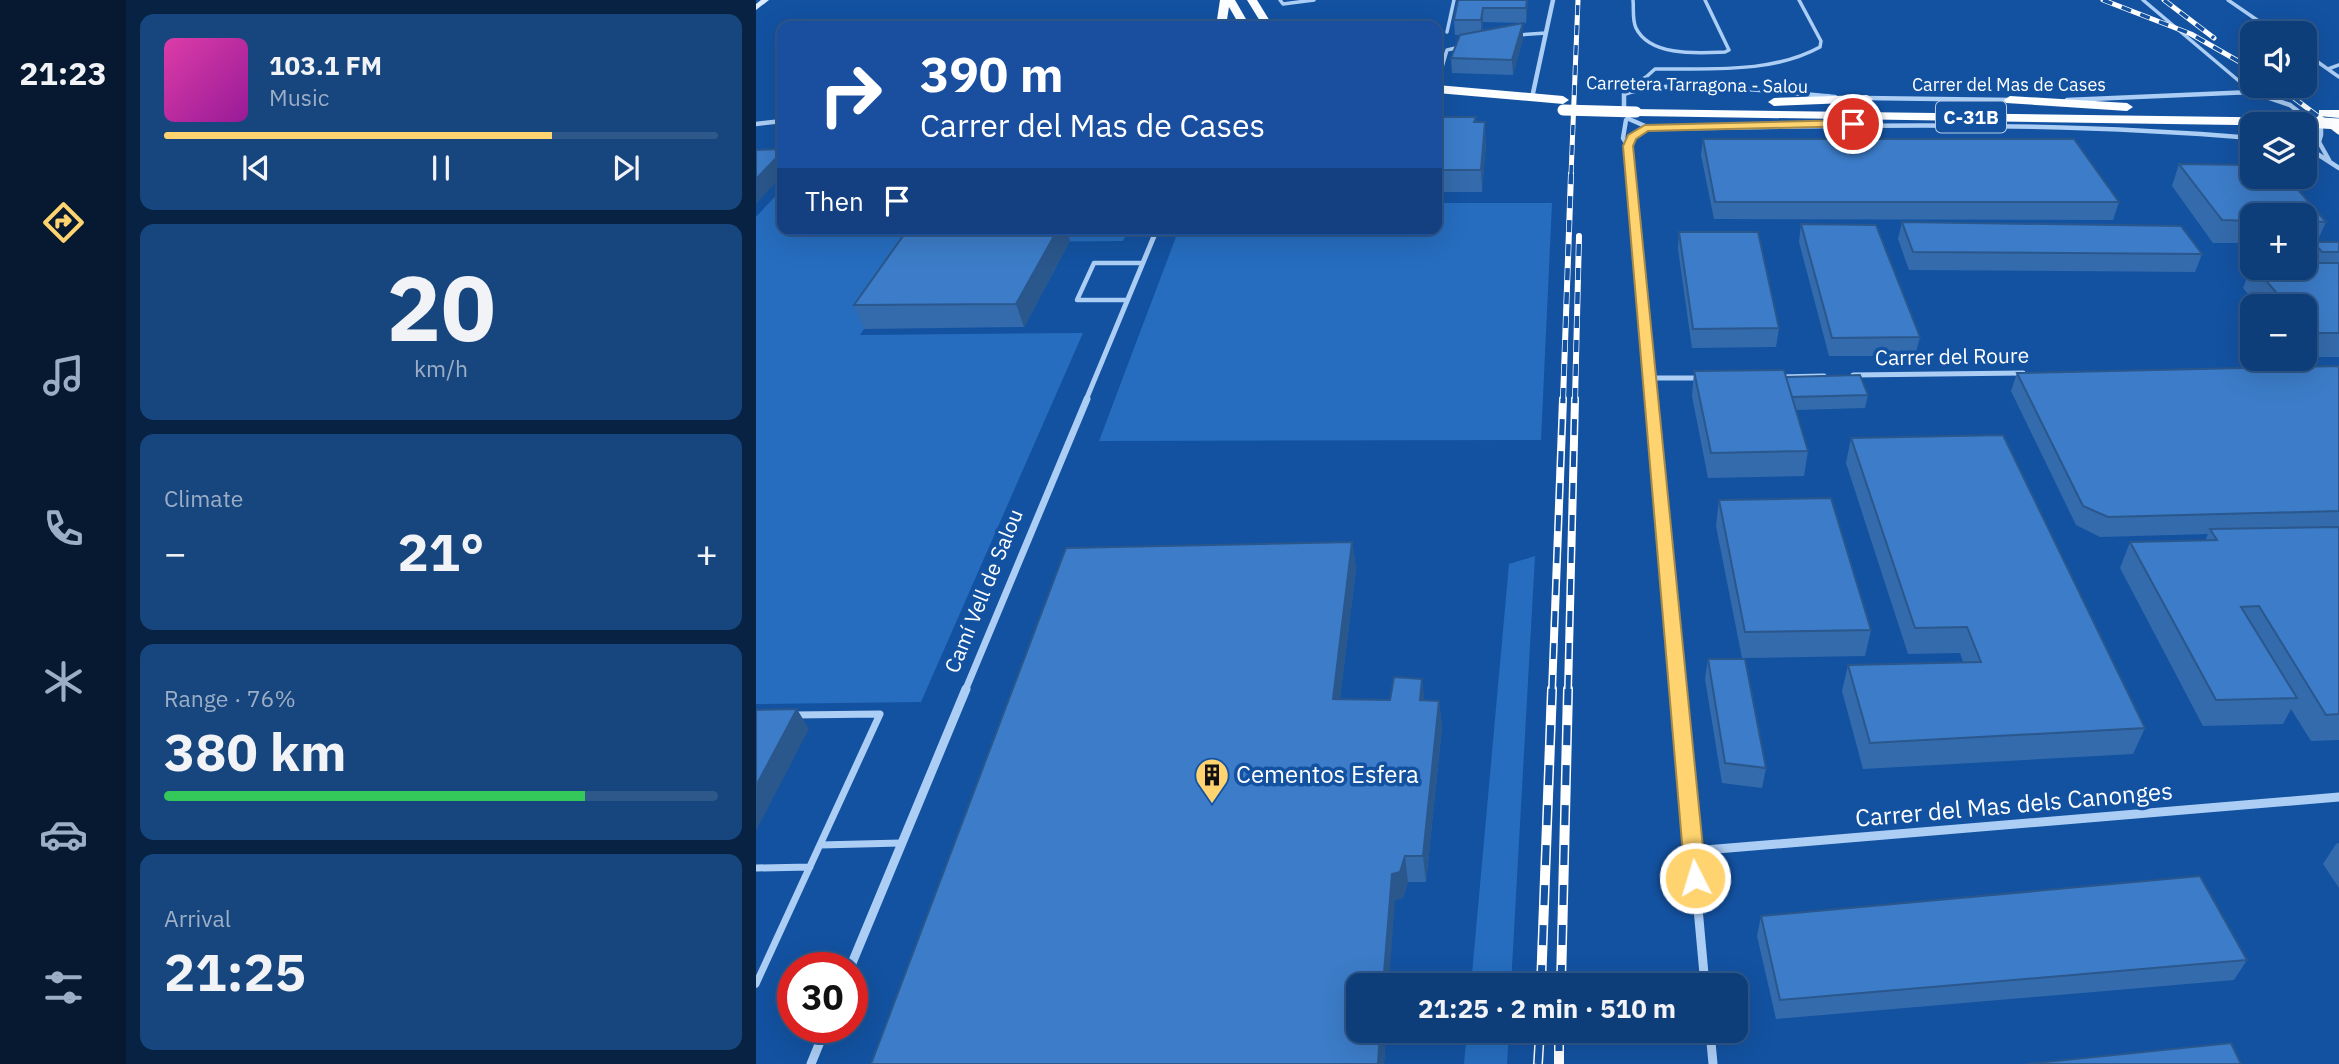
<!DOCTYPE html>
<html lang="en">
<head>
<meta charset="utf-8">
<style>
	body { margin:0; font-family:"IBM Plex Sans",sans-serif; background:#17457e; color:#f1f3f6; height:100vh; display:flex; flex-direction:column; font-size:26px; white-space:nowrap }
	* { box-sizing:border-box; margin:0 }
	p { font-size:23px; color:#9baec6 }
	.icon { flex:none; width:38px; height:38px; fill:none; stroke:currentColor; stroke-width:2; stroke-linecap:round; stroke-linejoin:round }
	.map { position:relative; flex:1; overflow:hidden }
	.drawer { display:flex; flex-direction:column; gap:14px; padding:14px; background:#082243; width:630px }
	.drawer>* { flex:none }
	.top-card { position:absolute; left:21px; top:21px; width:665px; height:214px; border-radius:14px; box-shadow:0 7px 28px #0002,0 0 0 2px #2e578a; background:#1a4fa0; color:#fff; overflow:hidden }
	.tools { position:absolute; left:1484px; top:21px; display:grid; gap:14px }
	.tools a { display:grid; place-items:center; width:77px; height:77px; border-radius:14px; background:#0e3e79; box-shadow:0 7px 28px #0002,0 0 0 2px #2e578a; font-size:35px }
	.speed { position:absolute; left:21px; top:952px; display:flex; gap:14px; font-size:35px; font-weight:700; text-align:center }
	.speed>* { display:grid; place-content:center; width:91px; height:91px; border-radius:50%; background:#0e3e79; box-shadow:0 7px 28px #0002,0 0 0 2px #2e578a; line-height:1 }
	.speed .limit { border:10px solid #d22; background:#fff; color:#111 }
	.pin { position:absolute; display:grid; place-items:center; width:60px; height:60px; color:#fff; margin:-30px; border:4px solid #fff; border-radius:50%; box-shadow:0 2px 7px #0007 }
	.me { position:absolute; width:77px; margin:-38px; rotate:355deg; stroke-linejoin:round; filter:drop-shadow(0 0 5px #0008) }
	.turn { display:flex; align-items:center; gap:24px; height:147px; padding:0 28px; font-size:32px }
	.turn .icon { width:91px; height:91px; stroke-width:2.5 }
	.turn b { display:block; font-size:49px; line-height:60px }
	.then { display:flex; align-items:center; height:66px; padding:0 28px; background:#0003; gap:14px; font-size:26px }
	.big { font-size:52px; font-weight:700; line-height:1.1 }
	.drawer .tile { flex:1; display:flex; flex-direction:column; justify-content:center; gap:10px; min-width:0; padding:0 24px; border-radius:14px; background:#17457e }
	.drawer .dial { align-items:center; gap:0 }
	.dial b { font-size:91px; line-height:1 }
	.song { display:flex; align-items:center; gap:21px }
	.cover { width:84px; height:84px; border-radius:10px; background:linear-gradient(135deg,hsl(320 70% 55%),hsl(300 70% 35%)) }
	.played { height:7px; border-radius:4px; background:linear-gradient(90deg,#ffd470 70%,#2e578a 70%) }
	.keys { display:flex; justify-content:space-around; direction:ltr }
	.heat { display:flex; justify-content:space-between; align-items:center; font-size:38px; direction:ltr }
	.charge { height:10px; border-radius:5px; background:linear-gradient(90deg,#34c759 76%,#2e578a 0) }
	.trip { position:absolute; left:590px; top:973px; width:402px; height:70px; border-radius:14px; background:#0e3e79; box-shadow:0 7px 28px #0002,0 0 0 2px #2e578a; font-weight:700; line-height:70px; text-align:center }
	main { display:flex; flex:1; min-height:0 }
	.dock { display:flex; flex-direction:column; width:126px; justify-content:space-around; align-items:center; background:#061930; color:#9baec6 }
	.dock .icon { width:49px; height:49px }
	.dock .current { color:#ffd470 }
	.dock b { font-size:32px; color:#f1f3f6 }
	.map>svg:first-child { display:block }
	.green { fill:#266dbf }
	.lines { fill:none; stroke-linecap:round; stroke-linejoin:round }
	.service-far2 { stroke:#accef5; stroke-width:3.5 }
	.service-far1 { stroke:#accef5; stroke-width:4.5 }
	.service { stroke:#accef5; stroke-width:7 }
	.minor-far3 { stroke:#accef5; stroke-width:4.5 }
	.minor-far2 { stroke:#accef5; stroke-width:5 }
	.minor-far1 { stroke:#accef5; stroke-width:7 }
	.minor { stroke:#accef5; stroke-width:9 }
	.secondary { fill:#dcebfd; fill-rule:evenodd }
	.trunk { fill:#fcfeff; fill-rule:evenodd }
	.rail-far3-casing { stroke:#fff; stroke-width:5 }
	.rail-far2-casing { stroke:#fff; stroke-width:6 }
	.rail-far1-casing { stroke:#fff; stroke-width:8 }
	.rail-casing { stroke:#fff; stroke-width:10 }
	.rail-far3 { stroke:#1352a1; stroke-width:3.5; stroke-dasharray:10; stroke-linecap:butt }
	.rail-far2 { stroke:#1352a1; stroke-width:4.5; stroke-dasharray:12; stroke-linecap:butt }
	.rail-far1 { stroke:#1352a1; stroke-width:5; stroke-dasharray:16; stroke-linecap:butt }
	.rail { stroke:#1352a1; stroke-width:7; stroke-dasharray:20; stroke-linecap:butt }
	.trunk-bridge { stroke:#fcfeff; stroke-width:11 }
	.wall { fill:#346bac }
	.shaded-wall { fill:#2a578c }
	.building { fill:#3c7cc8; stroke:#2a578c; stroke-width:2 }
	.route { fill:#ffd470; stroke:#a68a49; stroke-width:2 }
	.labels { text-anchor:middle; stroke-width:7; stroke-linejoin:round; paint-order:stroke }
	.far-street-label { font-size:18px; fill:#fff; stroke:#1352a1 }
	.shield { fill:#1352a1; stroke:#b8cbe3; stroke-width:2 }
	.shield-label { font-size:19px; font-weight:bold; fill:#fff }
	.street-label { font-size:21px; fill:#fff; stroke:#1352a1 }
	.near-poi-label { font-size:24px; fill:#fff; stroke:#1352a1; text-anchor:start }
	.near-street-label { font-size:24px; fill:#fff; stroke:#1352a1 }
</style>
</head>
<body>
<main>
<nav class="dock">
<b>21:23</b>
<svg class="icon current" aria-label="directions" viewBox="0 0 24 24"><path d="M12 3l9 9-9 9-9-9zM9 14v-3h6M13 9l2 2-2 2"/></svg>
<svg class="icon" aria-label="music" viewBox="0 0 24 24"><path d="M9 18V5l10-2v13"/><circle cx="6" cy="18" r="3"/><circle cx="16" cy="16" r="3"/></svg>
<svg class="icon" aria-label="phone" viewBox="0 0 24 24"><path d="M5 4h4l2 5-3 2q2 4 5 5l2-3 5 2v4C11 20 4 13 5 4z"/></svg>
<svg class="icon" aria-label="climate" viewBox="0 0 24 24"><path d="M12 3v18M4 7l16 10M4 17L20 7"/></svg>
<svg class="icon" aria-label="car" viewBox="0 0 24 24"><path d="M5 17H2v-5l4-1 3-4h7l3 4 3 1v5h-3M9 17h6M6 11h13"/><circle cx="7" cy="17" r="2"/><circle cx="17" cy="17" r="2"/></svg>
<svg class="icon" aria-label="filters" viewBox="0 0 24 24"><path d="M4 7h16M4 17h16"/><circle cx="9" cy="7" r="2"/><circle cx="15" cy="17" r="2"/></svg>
</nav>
<section class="drawer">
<div class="tile">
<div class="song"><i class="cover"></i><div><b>103.1 FM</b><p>Music</p></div></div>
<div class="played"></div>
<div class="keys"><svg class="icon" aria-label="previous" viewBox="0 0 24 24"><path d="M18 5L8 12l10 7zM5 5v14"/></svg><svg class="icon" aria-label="pause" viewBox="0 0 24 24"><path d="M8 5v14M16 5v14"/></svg><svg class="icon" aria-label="next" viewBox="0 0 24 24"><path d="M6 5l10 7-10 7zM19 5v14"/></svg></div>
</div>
<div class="tile dial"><b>20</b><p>km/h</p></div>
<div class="tile"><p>Climate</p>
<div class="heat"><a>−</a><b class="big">21°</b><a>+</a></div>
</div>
<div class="tile"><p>Range · 76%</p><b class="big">380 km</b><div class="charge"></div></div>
<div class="tile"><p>Arrival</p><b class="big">21:25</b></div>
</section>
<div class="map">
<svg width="1583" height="1064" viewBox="0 0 1583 1064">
	<rect width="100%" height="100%" fill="#1352a1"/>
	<!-- green -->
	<path class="green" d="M26,189V229H373L367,241L167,243L104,335L327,333L165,702L0,704V217Z
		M681,203H796L785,440L343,441L423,229H681Z
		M779,556L755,985H715L753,564Z
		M711,1031H753L751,1064H708Z"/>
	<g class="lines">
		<!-- service-far2 -->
		<path class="service-far2" d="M524,0L527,4L558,0
			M877,0C878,9 876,20 880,28C894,57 943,53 969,52L973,50L949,0
			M1387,0L1496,92
			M1472,0L1520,33
			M691,32L698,0
			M762,35L790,33
			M1549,53L1583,77
			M1572,69L1583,65
			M684,74L691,50L704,47
			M889,78L899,69C953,68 1015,74 1064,47L1065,41L1043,0"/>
		<!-- service-far1 -->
		<path class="service-far1" d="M371,300H321L338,263H386"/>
		<!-- service -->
		<path class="service" d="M64,845L145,843
			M0,868L54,867
			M0,984L124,714L38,715"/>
		<!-- minor-far3 -->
		<path class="minor-far3" d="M870,92L889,78L903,86
			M777,93L797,0
			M1079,97C1023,93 919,77 868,94V109L873,119L896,129C1097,125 1296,121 1496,138
			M1108,98L1257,100
			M1311,100L1496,92L1534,105L1565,129V135L1549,141
			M870,120L867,138L872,146L875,175
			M0,124L26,121
			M1565,135L1563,142L1573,160
			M872,146L876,137L889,128
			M1549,146L1583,168"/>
		<!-- minor-far2 -->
		<path class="minor-far2" d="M875,174L895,400
			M1097,375L1267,373
			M1020,377L1068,376
			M893,378H945
			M330,400L401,229"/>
		<!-- minor-far1 -->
		<path class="minor-far1" d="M895,399L922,691
			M209,691L331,399"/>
		<!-- minor -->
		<path class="minor" d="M922,689L949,985
			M937,851L1583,797
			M94,968L210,689
			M954,1031L957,1064
			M55,1064L70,1027"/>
		<!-- secondary -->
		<path class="secondary" d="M5,0H13L0,10V4Z"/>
		<!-- trunk -->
		<path class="trunk" d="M464,0H479L494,26H484L473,7L470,26H460Z
			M491,0H501L517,26H507Z
			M681,85L807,96L813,100L807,104L681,93Z
			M1111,95L1117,99L1115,102L1018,106L1012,102L1018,98Z
			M1254,96L1371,103L1377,107L1371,111L1250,103L1248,100Z
			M876,109L1550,118L1556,122L1550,126L880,116L876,115Z
			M1563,110H1583V118L1563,116Z"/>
		<!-- rail-far3 casing -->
		<g class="rail-far3-casing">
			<path id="rail-far3" d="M1347,0L1435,34L1496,69
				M1408,0L1458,38
				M1522,86L1583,132
				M815,175L822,0"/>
		</g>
		<!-- rail-far2 casing -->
		<g class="rail-far2-casing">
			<path id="rail-far2" d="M807,400L815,174
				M819,400L823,236"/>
		</g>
		<!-- rail-far1 casing -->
		<g class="rail-far1-casing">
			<path id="rail-far1" d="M796,691L807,399
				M812,691L819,399"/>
		</g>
		<!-- rail casing -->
		<g class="rail-casing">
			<path id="rail" d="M785,985L796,689
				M805,985L812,689
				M803,1031V1064
				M782,1064L784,1031"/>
		</g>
		<!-- rail-far3 -->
		<use href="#rail-far3" class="rail-far3"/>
		<!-- rail-far2 -->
		<use href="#rail-far2" class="rail-far2"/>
		<!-- rail-far1 -->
		<use href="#rail-far1" class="rail-far1"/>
		<!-- rail -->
		<use href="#rail" class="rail"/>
		<!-- trunk-bridge -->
		<path class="trunk-bridge" d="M807,110L880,112
			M1550,122L1583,124"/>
	</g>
	<!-- wall -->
	<path class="wall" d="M702,0H772L770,23L727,22L726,31L767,38L757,75L696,73L695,58L706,35H699L698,20Z
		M681,117H720V122L730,143L726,192H681Z
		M947,139L1363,202L1357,220L958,219L945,155Z
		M1423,164L1570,222L1561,242H1583V357H1549V306H1502L1487,288L1496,264V268H1549L1560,263L1552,254L1556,244H1549V215H1496V243H1457L1416,186Z
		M1146,222L1446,254L1439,272L1153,270L1142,239Z
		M1045,224L1164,337L1159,356H1073L1043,242Z
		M923,232L1023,328L1020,347L936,348L922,249Z
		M314,241L268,327L108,329L98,305Z
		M1583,366V740L1555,741L1535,709L1527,724L1447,726L1364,568L1374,542L1449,541L1452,534L1344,537L1320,525L1255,391L1261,373Z
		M938,371L1030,377L1112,395L1109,408L1040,410L1052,451L1048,476L952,478L936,396Z
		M1095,438L1389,728L1377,754L1107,769L1086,691L1092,665L1207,662L1204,653L1152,654L1090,463Z
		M963,500L1115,630L1109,656L986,658L960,526Z
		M596,542L600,568L584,699L634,700L666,679L668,700L683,701L686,727L670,882H652L647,898L639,900L602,1031H630L628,1064H115Z
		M952,659L1010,768L1006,788L966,783L949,679Z
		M1583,843V888L1567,864L1580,844Z
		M1005,916L1491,960L1478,980L1020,1019L1001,936Z"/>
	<!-- shaded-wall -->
	<path class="shaded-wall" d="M771,0H772L770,23V8Z
		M727,8V22L725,35V20Z
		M767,23V38L757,75L756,60Z
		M729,122L730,143L726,192L725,170Z
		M26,152V176L0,204V179Z
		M302,229H311L314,241L268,327L260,304Z
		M596,542L600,568L581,725L577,699Z
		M666,679L669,705L664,700Z
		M683,701L686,727L670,882L667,856Z
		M41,709L53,729L0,831V786Z
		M649,856L652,882L647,898L639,900L633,985H627L636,874Z
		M624,1031H630L628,1064H622Z"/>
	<!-- building -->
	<path class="building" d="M702,0H771L770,8H727L725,20H698Z
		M767,23L756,60L695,58L704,35Z
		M681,117H720L718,122H729L725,170H681Z
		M947,139H1318L1363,202H959Z
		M26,149V152L0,179V150Z
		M1423,164L1496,165V177H1531L1570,222L1549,221V215H1496V221L1466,220Z
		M1146,222L1425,226L1446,254L1157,252Z
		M1045,224L1120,225L1164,337L1076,338Z
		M152,229H302L260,304L98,305Z
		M923,232H1002L1023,328L937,329Z
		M1557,242H1583V252H1566Z
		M1549,263H1583V333H1555L1549,325V306H1532L1499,268H1549Z
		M1583,366V511L1352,517L1327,506L1261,373Z
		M1028,370L1052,451L955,453L938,371Z
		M1104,375L1112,395L1036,397L1030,377Z
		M1247,435L1389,728L1114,743L1092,665L1225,662L1211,627L1159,628L1095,438Z
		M1075,498L1115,630L989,632L963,500Z
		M1583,527V714L1570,715L1503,606L1485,607L1541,698L1460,700L1374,542L1461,540L1454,529Z
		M596,542L577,699L634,700L638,677L666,679L664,700L683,701L667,856H649L644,872L636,874L627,985H602V1031H624L622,1064H115L310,548Z
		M952,659H989L1010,768L969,763Z
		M41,709L0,786V710Z
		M1444,876L1491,960L1024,1000L1005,916Z
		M1475,1043L1485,1064H1270Z"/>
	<!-- route -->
	<path class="route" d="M1097,120L1101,121V126L892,131L880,139L877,146L950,878L947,884L939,887L932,884L929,878L867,146L872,135L889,125Z"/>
	<!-- icons -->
	<defs>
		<g id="building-pin" transform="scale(1.75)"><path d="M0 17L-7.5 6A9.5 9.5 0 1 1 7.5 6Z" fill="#ffd470" stroke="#1352a1"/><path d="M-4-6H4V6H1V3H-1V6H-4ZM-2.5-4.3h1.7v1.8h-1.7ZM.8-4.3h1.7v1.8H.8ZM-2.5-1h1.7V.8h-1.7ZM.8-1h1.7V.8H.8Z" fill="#111"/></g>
	</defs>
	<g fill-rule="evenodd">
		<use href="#building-pin" x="456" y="775"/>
	</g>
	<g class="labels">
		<!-- far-street labels -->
		<g class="far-street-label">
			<text transform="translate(941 85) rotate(1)" y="6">Carretera Tarragona - Salou</text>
			<text x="1253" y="91">Carrer del Mas de Cases</text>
		</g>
		<!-- shield labels -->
		<rect class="shield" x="1180" y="101.5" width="70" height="31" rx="5"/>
		<g class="shield-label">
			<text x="1215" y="124">C-31B</text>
		</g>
		<!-- street labels -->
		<g class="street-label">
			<text transform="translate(1196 357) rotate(-1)" y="7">Carrer del Roure</text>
			<text transform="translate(228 591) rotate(-68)" y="7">Camí Vell de Salou</text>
		</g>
		<!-- near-poi labels -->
		<g class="near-poi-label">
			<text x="480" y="783">Cementos Esfera</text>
		</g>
		<!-- near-street labels -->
		<g class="near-street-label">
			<text transform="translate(1258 805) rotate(-5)" y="8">Carrer del Mas dels Canonges</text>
		</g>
	</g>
</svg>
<div class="tools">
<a><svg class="icon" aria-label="sound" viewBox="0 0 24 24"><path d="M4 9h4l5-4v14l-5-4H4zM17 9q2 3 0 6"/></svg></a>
<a><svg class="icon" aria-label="layers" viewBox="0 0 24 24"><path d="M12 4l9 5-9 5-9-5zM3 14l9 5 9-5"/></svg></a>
<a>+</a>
<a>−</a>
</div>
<div class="speed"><div class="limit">30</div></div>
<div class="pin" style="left:1097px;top:124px;background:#d93025"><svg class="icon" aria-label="arrive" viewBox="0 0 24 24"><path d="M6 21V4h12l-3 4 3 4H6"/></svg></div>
<svg class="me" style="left:939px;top:878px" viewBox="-20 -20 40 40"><circle r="17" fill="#ffd470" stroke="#fff" stroke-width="3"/><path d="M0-11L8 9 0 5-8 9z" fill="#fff"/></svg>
<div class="trip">21:25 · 2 min · 510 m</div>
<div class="top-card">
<div class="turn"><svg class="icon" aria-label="right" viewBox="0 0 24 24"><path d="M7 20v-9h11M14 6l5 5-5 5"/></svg><div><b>390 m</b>Carrer del Mas de Cases</div></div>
<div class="then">Then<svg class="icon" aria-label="arrive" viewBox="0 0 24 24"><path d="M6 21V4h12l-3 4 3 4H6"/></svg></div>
</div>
</div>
</main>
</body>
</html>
